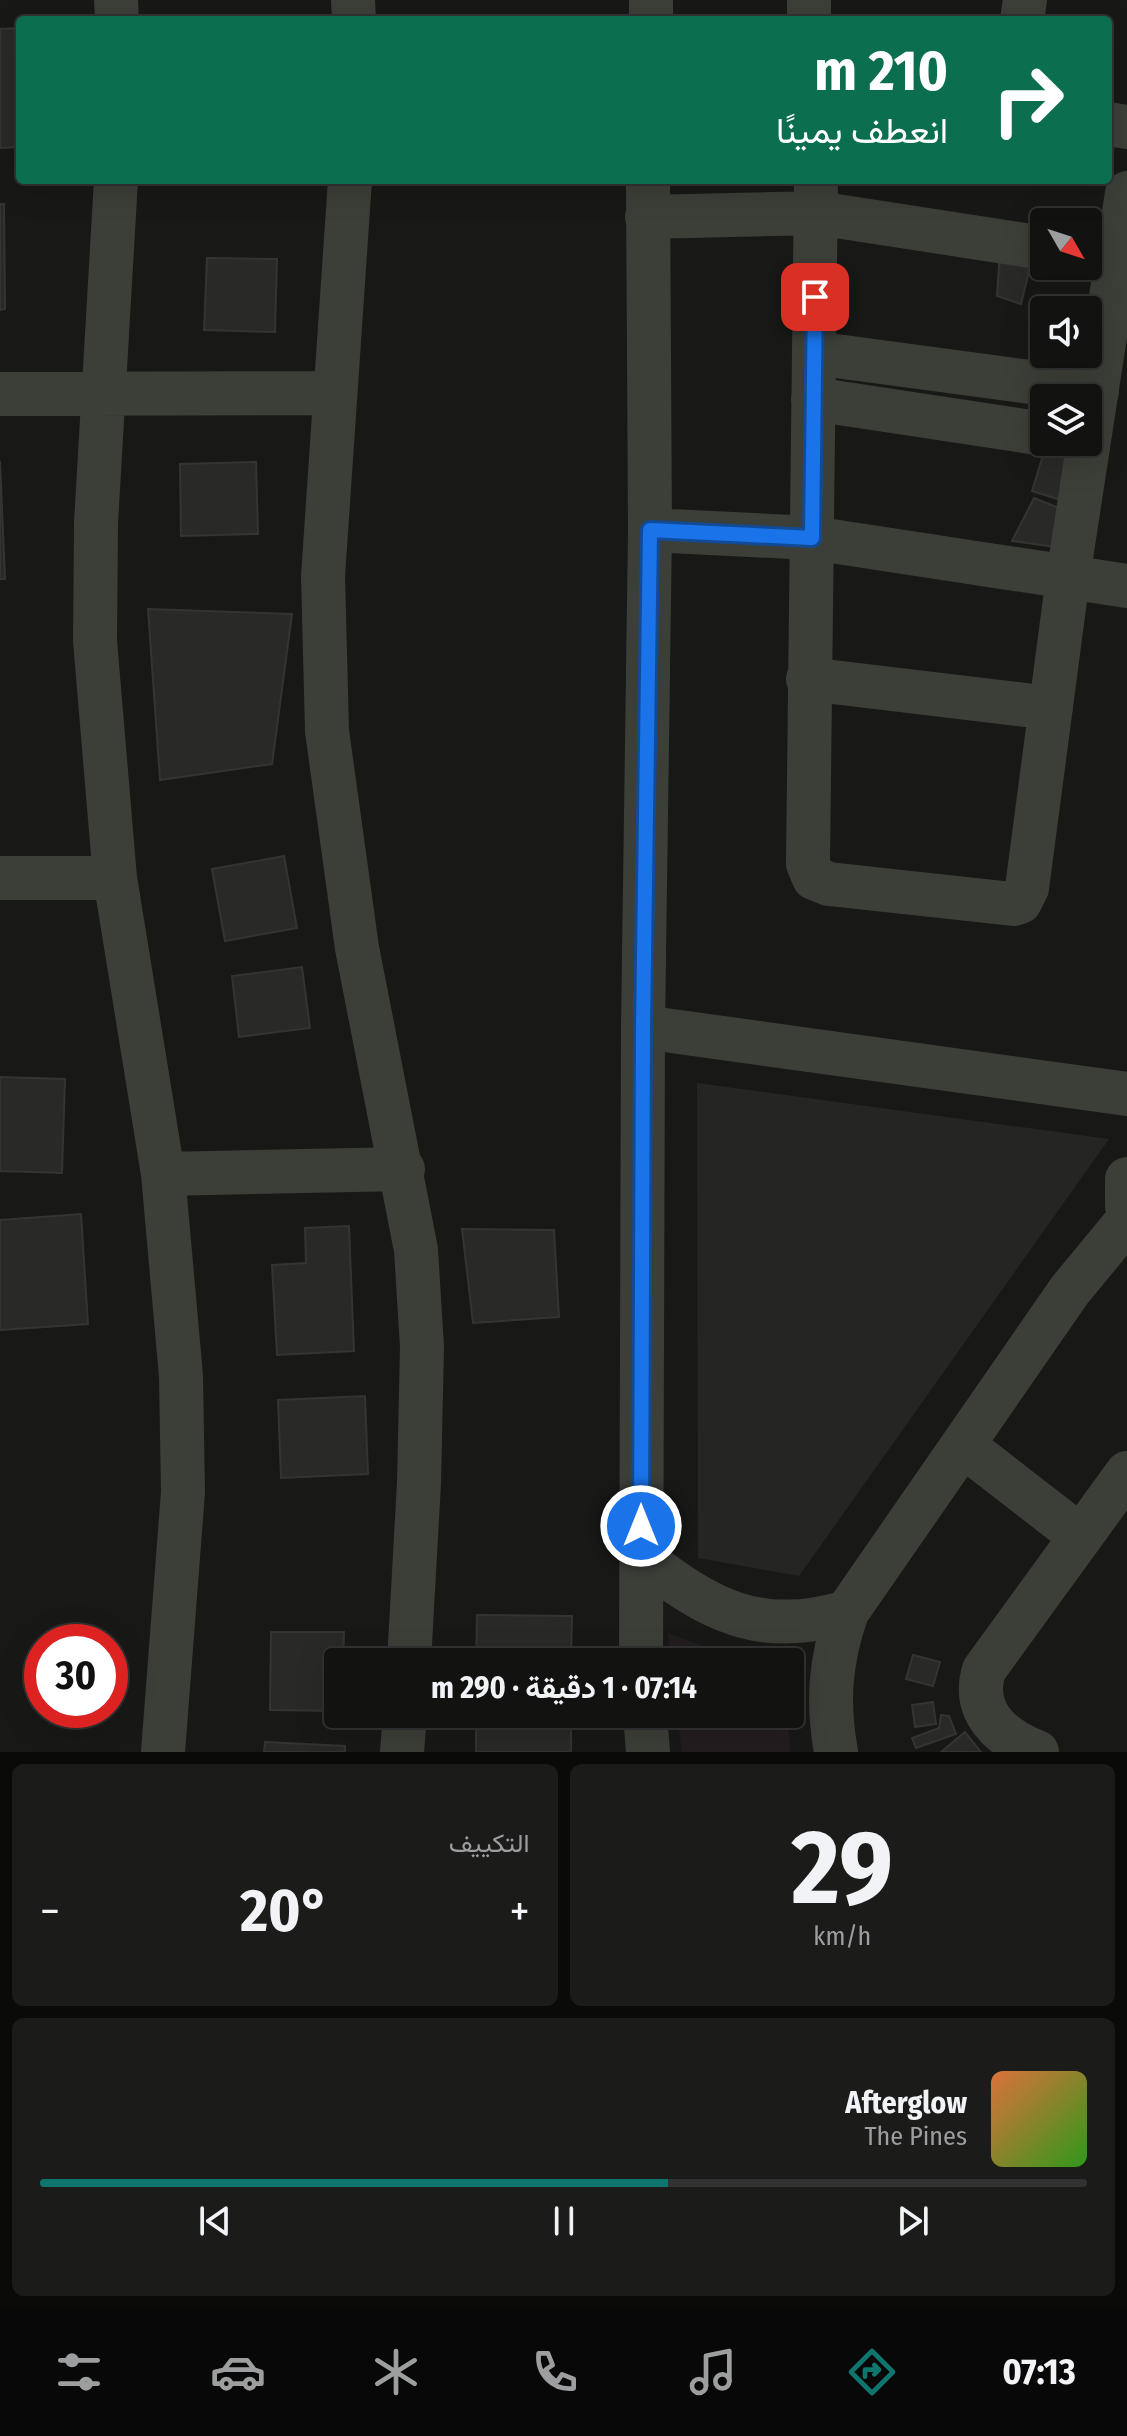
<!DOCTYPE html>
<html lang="ar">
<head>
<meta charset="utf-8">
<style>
	body { margin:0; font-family:"Fira Sans Condensed",Vazirmatn,sans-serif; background:#1b1c1a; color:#f1f3f6; direction:rtl; height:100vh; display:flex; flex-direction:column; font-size:30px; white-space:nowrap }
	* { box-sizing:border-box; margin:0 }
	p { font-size:26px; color:#9c9e9f }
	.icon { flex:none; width:44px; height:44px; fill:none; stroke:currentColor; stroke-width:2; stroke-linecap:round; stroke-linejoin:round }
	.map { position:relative; height:1752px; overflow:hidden; direction:ltr }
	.details { display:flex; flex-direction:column; gap:12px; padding:12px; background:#0a0a09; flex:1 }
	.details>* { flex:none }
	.banner { position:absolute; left:16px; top:16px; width:1096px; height:168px; border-radius:8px; box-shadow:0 8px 32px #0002,0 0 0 2px #313231; direction:rtl; background:#0b6e4f; color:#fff; overflow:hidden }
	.needle { width:52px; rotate:129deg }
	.buttons { position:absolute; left:1030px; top:208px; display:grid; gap:16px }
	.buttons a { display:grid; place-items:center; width:72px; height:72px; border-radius:8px; background:#121311; box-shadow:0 8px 32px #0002,0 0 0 2px #313231; font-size:40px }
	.speed { position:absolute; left:24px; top:1624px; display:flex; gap:16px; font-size:40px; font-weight:700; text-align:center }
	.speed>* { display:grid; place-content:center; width:104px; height:104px; border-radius:50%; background:#121311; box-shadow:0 8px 32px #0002,0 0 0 2px #313231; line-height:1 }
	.speed .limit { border:12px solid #d22; background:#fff; color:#111 }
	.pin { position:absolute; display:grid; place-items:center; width:68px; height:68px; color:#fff; margin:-34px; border-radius:16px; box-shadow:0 4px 12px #0006 }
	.me { position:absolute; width:88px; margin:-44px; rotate:0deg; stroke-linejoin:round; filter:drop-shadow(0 0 6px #0008) }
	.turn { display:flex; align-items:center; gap:28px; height:168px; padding:0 32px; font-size:36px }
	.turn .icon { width:104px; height:104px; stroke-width:2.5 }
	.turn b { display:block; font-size:56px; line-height:68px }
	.big { font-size:60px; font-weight:700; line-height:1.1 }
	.details .tile { flex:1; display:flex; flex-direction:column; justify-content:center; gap:12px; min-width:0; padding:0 28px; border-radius:12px; background:#1b1c1a }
	.details .dial { align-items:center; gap:0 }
	.dial b { font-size:104px; line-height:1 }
	.song { display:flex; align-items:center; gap:24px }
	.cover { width:96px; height:96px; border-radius:12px; background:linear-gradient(135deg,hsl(20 70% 55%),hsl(110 70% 35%)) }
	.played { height:8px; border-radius:4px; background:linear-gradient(90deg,#0f766e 60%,#313231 60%) }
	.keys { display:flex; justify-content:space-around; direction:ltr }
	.heat { display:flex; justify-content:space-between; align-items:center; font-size:44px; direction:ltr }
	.details .tiles { flex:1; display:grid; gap:12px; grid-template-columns:1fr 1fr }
	.tile:last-child { grid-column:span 2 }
	.trip { position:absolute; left:324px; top:1648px; width:480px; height:80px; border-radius:8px; background:#121311; box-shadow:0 8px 32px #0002,0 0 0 2px #313231; font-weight:700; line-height:80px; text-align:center; direction:rtl }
	.tabs { display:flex; height:128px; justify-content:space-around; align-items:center; background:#070807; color:#9c9e9f }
	.tabs .icon { width:56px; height:56px }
	.tabs .selected { color:#0f766e }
	.tabs b { font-size:36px; color:#f1f3f6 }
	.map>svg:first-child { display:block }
	.built { fill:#252623 }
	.green { fill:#241d20 }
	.building { fill:#292a27; stroke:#333531; stroke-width:2 }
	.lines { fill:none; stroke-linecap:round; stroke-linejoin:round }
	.minor { stroke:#3c3e38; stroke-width:44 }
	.route-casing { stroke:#114b97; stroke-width:20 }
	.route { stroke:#1a73e8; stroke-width:14 }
</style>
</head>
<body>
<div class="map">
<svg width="1127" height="1752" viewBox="0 0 1127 1752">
	<rect width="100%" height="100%" fill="#181917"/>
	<!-- built -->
	<path class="built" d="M697,1083L1109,1139L799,1576L698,1558Z"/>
	<!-- green -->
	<path class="green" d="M668,1633L712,1650L769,1662H671Z
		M677,1714H787L790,1752H682Z"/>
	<!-- building -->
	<path class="building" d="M20,28V147L0,148V29Z
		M0,204H4L5,309L0,310Z
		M1000,251L1032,259L1021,304L997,296Z
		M207,258L277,259L275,332L204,330Z
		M1044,452L1075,460L1070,503L1032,491Z
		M0,461L5,579H0Z
		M256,462L258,534L181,536L180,464Z
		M1034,498L1067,511L1063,548L1012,541Z
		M148,609L292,614L272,764L160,780Z
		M284,856L297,928L225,941L212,869Z
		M302,967L310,1028L239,1037L232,976Z
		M0,1077L65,1079L62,1173L0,1171Z
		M81,1214L88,1324L0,1330V1220Z
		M349,1226L354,1351L277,1355L272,1265L306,1263L305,1228Z
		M462,1229L554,1230L559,1317L473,1323Z
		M365,1396L368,1474L281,1478L278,1400Z
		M477,1615L572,1616L571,1662H476Z
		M271,1632H344L343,1662H338V1711L270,1710Z
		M913,1655L940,1662L933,1686L906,1679Z
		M933,1702L936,1724L915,1727L912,1705Z
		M476,1714H571V1752H476Z
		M941,1715L949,1716L956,1734L916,1748L912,1738L939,1728Z
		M965,1732L981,1752H941Z
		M265,1742L345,1746V1752H264Z"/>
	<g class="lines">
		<!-- minor -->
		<path class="minor" d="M116,0L117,20
			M353,0L354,20
			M651,20V0
			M809,20V0
			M1022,20L1025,0
			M1108,124L1127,127
			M116,180L96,523L95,641L115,878L163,1174L181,1376L183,1492L163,1752
			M350,180L323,576L327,731L357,948L416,1250L422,1347L419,1483L409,1662
			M816,180L808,864L814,878L829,884L1013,904L1020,902L1027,888L1068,577L1127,193
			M647,217L817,213L1044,248
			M814,353L1097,391
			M0,394L333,393
			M813,399L1044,434
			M650,530L812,538L1127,586
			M808,679L1051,708
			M0,878H115
			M643,1027L1127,1094
			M163,1174L403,1169
			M1127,1179V1206
			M964,1446L1080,1536
			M641,1557C709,1610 759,1638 847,1612
			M641,1662L643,1027L650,530L648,180
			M645,1714L648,1752
			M402,1752L405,1714
			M836,1752C827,1702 830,1661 847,1612L1070,1290L1127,1221
			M1037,1752C1001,1738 971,1711 984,1670L1127,1473"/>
	</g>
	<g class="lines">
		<!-- route casing -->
		<g class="route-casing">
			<path id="route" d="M641,1526L643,1027L650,530L812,538L815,297"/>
		</g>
		<!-- route -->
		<use href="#route" class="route"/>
	</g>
</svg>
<div class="buttons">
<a><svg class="needle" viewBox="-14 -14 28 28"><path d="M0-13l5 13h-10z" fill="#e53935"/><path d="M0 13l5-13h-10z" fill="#9c9e9f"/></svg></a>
<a><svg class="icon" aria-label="sound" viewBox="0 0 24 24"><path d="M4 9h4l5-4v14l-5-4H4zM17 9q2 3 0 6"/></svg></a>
<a><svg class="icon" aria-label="layers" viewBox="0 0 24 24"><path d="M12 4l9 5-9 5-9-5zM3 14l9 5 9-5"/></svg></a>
</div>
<div class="speed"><div class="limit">30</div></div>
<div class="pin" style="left:815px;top:297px;background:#d93025"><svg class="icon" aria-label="arrive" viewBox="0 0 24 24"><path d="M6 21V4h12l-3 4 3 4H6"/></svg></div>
<svg class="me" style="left:641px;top:1526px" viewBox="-20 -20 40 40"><circle r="17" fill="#1a73e8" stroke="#fff" stroke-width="3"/><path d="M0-11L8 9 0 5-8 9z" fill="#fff"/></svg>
<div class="trip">07:14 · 1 دقيقة · 290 m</div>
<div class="banner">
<div class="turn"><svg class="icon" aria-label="right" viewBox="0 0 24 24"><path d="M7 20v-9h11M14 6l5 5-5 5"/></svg><div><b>210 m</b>انعطف يمينًا</div></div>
</div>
</div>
<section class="details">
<div class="tiles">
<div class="tile dial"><b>29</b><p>km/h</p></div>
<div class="tile"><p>التكييف</p>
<div class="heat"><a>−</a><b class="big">20°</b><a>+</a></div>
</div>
<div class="tile">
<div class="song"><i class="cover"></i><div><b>Afterglow</b><p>The Pines</p></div></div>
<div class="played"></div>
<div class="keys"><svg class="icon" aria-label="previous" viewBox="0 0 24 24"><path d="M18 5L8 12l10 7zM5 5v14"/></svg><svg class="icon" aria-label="pause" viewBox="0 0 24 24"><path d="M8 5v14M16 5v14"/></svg><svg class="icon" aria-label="next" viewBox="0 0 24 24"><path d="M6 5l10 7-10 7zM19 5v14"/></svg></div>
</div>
</div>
</section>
<nav class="tabs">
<b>07:13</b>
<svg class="icon selected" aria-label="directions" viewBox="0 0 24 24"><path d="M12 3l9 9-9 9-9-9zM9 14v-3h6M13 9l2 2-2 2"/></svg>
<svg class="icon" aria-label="music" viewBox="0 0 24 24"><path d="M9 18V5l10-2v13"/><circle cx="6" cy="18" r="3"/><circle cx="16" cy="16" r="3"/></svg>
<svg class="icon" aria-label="phone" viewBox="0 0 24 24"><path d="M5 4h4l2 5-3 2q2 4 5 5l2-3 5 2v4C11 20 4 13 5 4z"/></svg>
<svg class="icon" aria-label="climate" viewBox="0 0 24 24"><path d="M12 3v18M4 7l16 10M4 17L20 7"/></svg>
<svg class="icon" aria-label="car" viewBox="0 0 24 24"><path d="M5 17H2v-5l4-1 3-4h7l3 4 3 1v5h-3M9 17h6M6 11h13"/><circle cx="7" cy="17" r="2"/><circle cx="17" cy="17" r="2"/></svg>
<svg class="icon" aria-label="filters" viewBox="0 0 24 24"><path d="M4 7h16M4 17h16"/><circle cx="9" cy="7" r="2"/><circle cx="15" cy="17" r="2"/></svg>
</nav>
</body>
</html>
